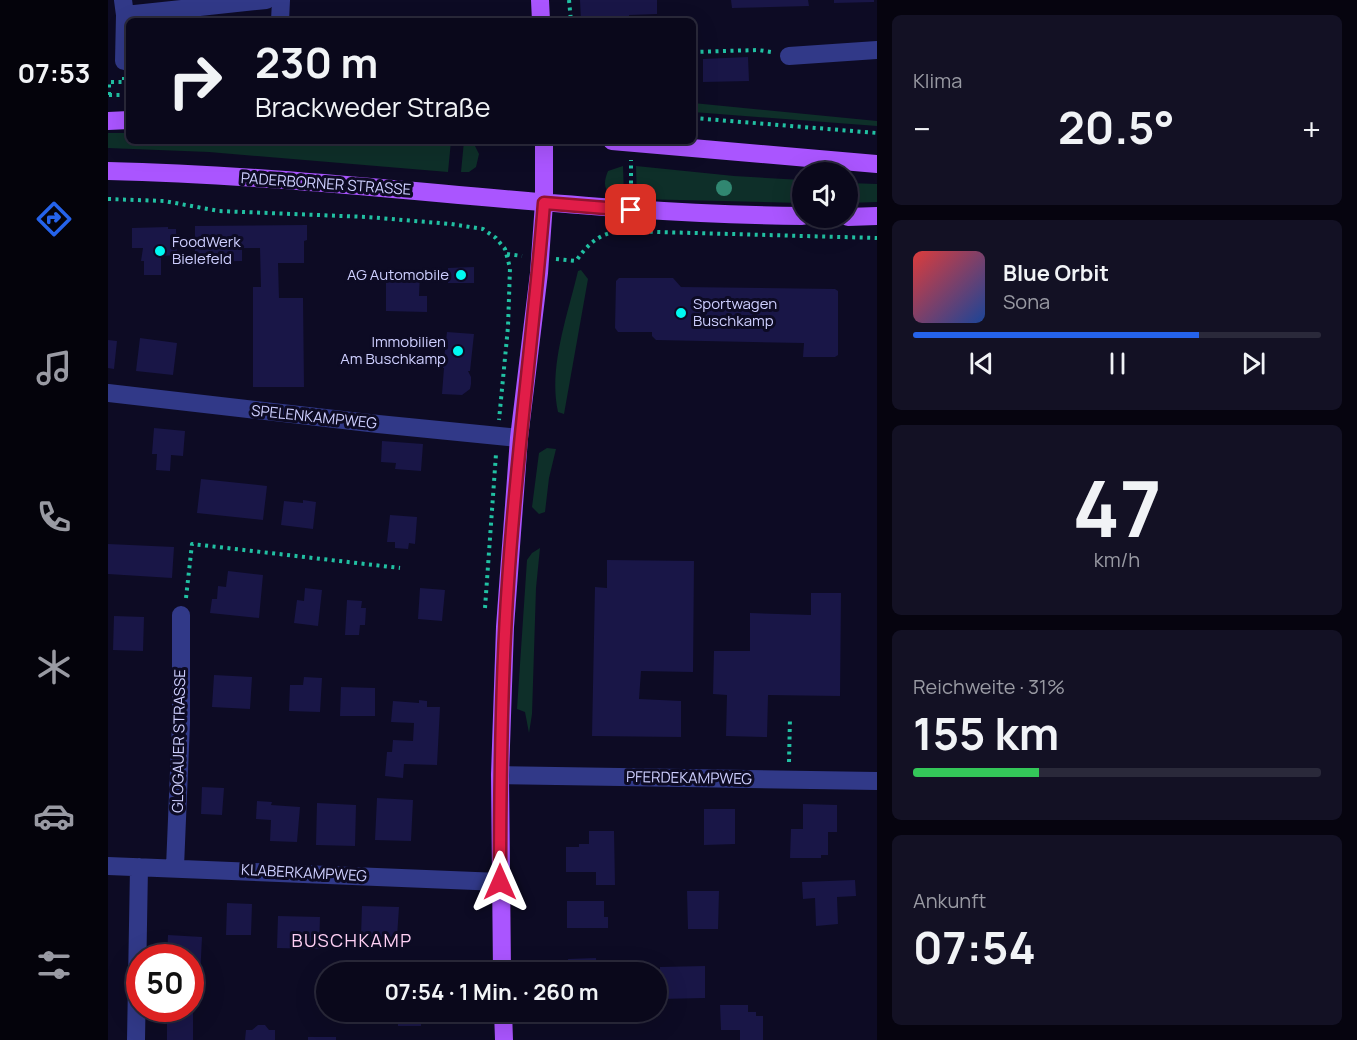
<!DOCTYPE html>
<html lang="de">
<head>
<meta charset="utf-8">
<style>
	body { margin:0; font-family:Manrope,sans-serif; background:#131124; color:#f1f3f6; height:100vh; display:flex; flex-direction:column; font-size:22px; white-space:nowrap }
	* { box-sizing:border-box; margin:0 }
	p { font-size:20px; color:#999aa3 }
	.icon { flex:none; width:33px; height:33px; fill:none; stroke:currentColor; stroke-width:2; stroke-linecap:round; stroke-linejoin:round }
	.map { position:relative; flex:1; overflow:hidden }
	.side { display:flex; flex-direction:column; gap:15px; padding:15px; background:#06040f; width:480px }
	.side>* { flex:none }
	.guide { position:absolute; left:18px; top:18px; width:570px; height:126px; border-radius:9px; box-shadow:0 6px 24px #0002,0 0 0 2px #2a293a; background:#0a081b; color:#f1f3f6; overflow:hidden }
	.fabs { position:absolute; left:684px; top:162px; display:grid; gap:12px }
	.fabs a { display:grid; place-items:center; width:66px; height:66px; border-radius:50%; background:#0a081b; box-shadow:0 6px 24px #0002,0 0 0 2px #2a293a; font-size:30px }
	.speed { position:absolute; left:18px; top:944px; display:flex; gap:12px; font-size:30px; font-weight:700; text-align:center }
	.speed>* { display:grid; place-content:center; width:78px; height:78px; border-radius:50%; background:#0a081b; box-shadow:0 6px 24px #0002,0 0 0 2px #2a293a; line-height:1 }
	.speed .limit { border:9px solid #d22; background:#fff; color:#111 }
	.pin { position:absolute; display:grid; place-items:center; width:51px; height:51px; color:#fff; margin:-26px; border-radius:12px; box-shadow:0 3px 9px #0006 }
	.me { position:absolute; width:66px; margin:-33px; rotate:0deg; stroke-linejoin:round; filter:drop-shadow(0 0 4px #0008) }
	.turn { display:flex; align-items:center; gap:21px; height:126px; padding:0 30px; font-size:27px }
	.turn .icon { width:78px; height:78px; stroke-width:2.5 }
	.turn b { display:block; font-size:42px; line-height:51px }
	.big { font-size:45px; font-weight:700; line-height:1.1 }
	.side .widget { flex:1; display:flex; flex-direction:column; justify-content:center; gap:9px; min-width:0; padding:0 21px; border-radius:9px; background:#131124 }
	.side .dial { align-items:center; gap:0 }
	.dial b { font-size:78px; line-height:1 }
	.song { display:flex; align-items:center; gap:18px }
	.cover { width:72px; height:72px; border-radius:9px; background:linear-gradient(135deg,hsl(0 70% 55%),hsl(220 70% 35%)) }
	.played { height:6px; border-radius:3px; background:linear-gradient(90deg,#2563eb 70%,#2a293a 70%) }
	.keys { display:flex; justify-content:space-around; direction:ltr }
	.heat { display:flex; justify-content:space-between; align-items:center; font-size:33px; direction:ltr }
	.charge { height:9px; border-radius:4px; background:linear-gradient(90deg,#34c759 31%,#2a293a 0) }
	.trip { position:absolute; left:208px; top:962px; width:351px; height:60px; border-radius:30px; background:#0a081b; box-shadow:0 6px 24px #0002,0 0 0 2px #2a293a; font-weight:700; line-height:60px; text-align:center }
	main { display:flex; flex:1; min-height:0 }
	.tabs { display:flex; flex-direction:column; width:108px; justify-content:space-around; align-items:center; background:#04030b; color:#999aa3 }
	.tabs .icon { width:42px; height:42px }
	.tabs .on { color:#2563eb }
	.tabs b { font-size:27px; color:#f1f3f6 }
	.map>svg:first-child { display:block }
	.green { fill:#0e2f29 }
	.building { fill:#191647 }
	.lines { fill:none; stroke-linecap:round; stroke-linejoin:round }
	.path { stroke:#21c0a2; stroke-width:4; stroke-dasharray:3 4.5; stroke-linecap:butt }
	.minor { stroke:#313988; stroke-width:18 }
	.major { stroke:#a5f; stroke-width:18 }
	.tree { fill:#318771 }
	.route-casing { stroke:#92132f; stroke-width:15 }
	.route { stroke:#e11d48; stroke-width:10 }
	.poi-dot { fill:#00f9f2; stroke:#0d0b24; stroke-width:2 }
	.labels { text-anchor:middle; stroke-width:6; stroke-linejoin:round; paint-order:stroke }
	.street-label { font-size:15px; fill:#cecfff; stroke:#0d0b24 }
	.poi-label { font-size:15px; fill:#cecfff; stroke:#0d0b24; text-anchor:start }
	.quarter-label { font-size:18px; letter-spacing:1.5px; fill:#ffd0f4; stroke:#0d0b24 }
</style>
</head>
<body>
<main>
<nav class="tabs">
<b>07:53</b>
<svg class="icon on" aria-label="directions" viewBox="0 0 24 24"><path d="M12 3l9 9-9 9-9-9zM9 14v-3h6M13 9l2 2-2 2"/></svg>
<svg class="icon" aria-label="music" viewBox="0 0 24 24"><path d="M9 18V5l10-2v13"/><circle cx="6" cy="18" r="3"/><circle cx="16" cy="16" r="3"/></svg>
<svg class="icon" aria-label="phone" viewBox="0 0 24 24"><path d="M5 4h4l2 5-3 2q2 4 5 5l2-3 5 2v4C11 20 4 13 5 4z"/></svg>
<svg class="icon" aria-label="climate" viewBox="0 0 24 24"><path d="M12 3v18M4 7l16 10M4 17L20 7"/></svg>
<svg class="icon" aria-label="car" viewBox="0 0 24 24"><path d="M5 17H2v-5l4-1 3-4h7l3 4 3 1v5h-3M9 17h6M6 11h13"/><circle cx="7" cy="17" r="2"/><circle cx="17" cy="17" r="2"/></svg>
<svg class="icon" aria-label="filters" viewBox="0 0 24 24"><path d="M4 7h16M4 17h16"/><circle cx="9" cy="7" r="2"/><circle cx="15" cy="17" r="2"/></svg>
</nav>
<div class="map">
<svg width="769" height="1040" viewBox="0 0 769 1040">
	<rect width="100%" height="100%" fill="#0d0b24"/>
	<!-- green -->
	<path class="green" d="M585,103L769,121V126L585,112Z
		M0,133H21V141H343L340,172L101,152L0,148Z
		M356,141L367,146L371,154L368,167L361,172H353Z
		M515,166L516,197C498,195 493,188 500,171Z
		M528,166L626,176L694,180V203L529,199Z
		M740,183L769,184V202L740,203Z
		M473,270L480,279L456,414L450,412C440,368 460,314 470,271Z
		M439,448L448,449L441,478L437,512L431,514L424,507L431,453Z
		M432,548L428,588L424,714L421,733L417,712L409,709L419,560L424,553Z"/>
	<!-- building -->
	<path class="building" d="M472,0H549V14L521,15V21H473Z
		M623,0H700L701,6L624,8Z
		M726,0H766V2L726,3Z
		M181,17L250,18V21H181Z
		M640,57L641,81L595,82V59Z
		M199,225V240L196,241V263H170L171,298H195L196,387H145V287H153L152,248H134V261L87,262V226Z
		M60,227V229H68L69,255L53,256V275H36V261H33L35,248H24V228Z
		M366,267V283H340V268Z
		M278,270L312,272L311,296H319V312L278,311Z
		M511,278H565L573,287L727,289L730,291V355L727,357H695L696,343L548,340L544,336V332H510L507,328L508,281Z
		M339,332L366,334L362,371H360L363,377V384L362,389L354,395L334,394L336,368H335Z
		M32,338L69,343L65,375L28,371Z
		M0,340L9,341L6,369L0,368Z
		M46,428L77,431L75,456L63,455L62,471L48,470L49,454H44Z
		M274,441L315,444L313,471L287,469L288,463L273,462Z
		M93,479L159,486L155,520L89,513Z
		M195,500L208,502L205,529L173,525L176,501L195,503Z
		M282,515L309,517L307,544L301,543L300,549L287,548V542H279Z
		M0,544L66,547L64,578L0,574Z
		M499,560L586,561L585,672L533,671L531,699L573,701V737L484,736L487,587L499,588Z
		M120,571L155,575L151,618L102,613L104,599H109L110,586L118,587Z
		M197,588L214,590L210,626L186,623L189,600L196,601Z
		M312,588L337,590L334,621L310,619Z
		M703,593H733L732,696L660,695L659,737L618,736L619,695L605,694L606,651H642V613L703,615Z
		M239,600L254,601L253,608H258L257,625H252L251,635H237Z
		M6,616L36,617L35,651L5,650Z
		M106,675L144,677L142,709L104,707Z
		M196,677L214,678L212,712L181,711L182,685H195Z
		M233,687L267,688V716H232Z
		M311,700L319,701V707H332L329,765L296,764L295,778L277,776L279,752H284L285,740L305,741L306,723L283,722L285,701L311,703Z
		M94,787L116,788L114,815L93,814Z
		M269,798L305,800L303,841L267,840Z
		M149,801L164,802L163,805L192,807L189,842L162,841L163,820L148,819Z
		M209,803L248,805L247,846L208,845Z
		M695,804L729,805V832H720V855H713V858H682L683,829H695Z
		M596,809H627V844L596,845Z
		M481,831H506L507,885H488V872H458V847H471V844H481Z
		M747,880L748,896L729,897L730,924L708,926L707,898L695,899L694,882Z
		M579,891H611L610,929H580Z
		M459,901H496V917H500V928H459Z
		M119,903L144,904L143,935H118Z
		M254,906L291,907L289,937L253,936Z
		M170,916L212,917L211,949L169,948Z
		M60,935L94,937L92,978H82V957H59Z
		M488,958L489,972H461L460,959Z
		M302,961H327V972H302Z
		M597,966V998L552,999V967Z
		M612,1005H640V1012H648V1016H655V1040H632V1030H613Z
		M290,1011H326V1023L313,1022V1026H290Z
		M59,1013H85V1040H59Z
		M150,1025H157L161,1030H167V1040H137L138,1030H144Z
		M200,1037H228V1040H200Z"/>
	<g class="lines">
		<!-- path -->
		<path class="path" d="M461,0L463,21
			M585,52L650,50L663,52
			M1,95V82H16V76
			M1,95H21
			M585,118L769,133
			M523,191V160
			M0,199L56,201L111,211L259,217L343,224L375,229L388,238L397,249L402,268L400,327L391,420
			M399,254L414,256
			M448,259L468,261C480,244 491,233 513,231L769,238
			M78,598L84,544L292,568
			M377,608L388,454
			M681,762L682,718"/>
		<!-- minor -->
		<path class="minor" d="M15,0L17,15L16,61
			M17,15L158,0
			M172,21L173,0
			M681,56L769,50
			M0,393L270,424L411,438
			M392,775L769,781
			M0,866L392,882
			M67,867L73,723V615
			M28,1040L31,867"/>
		<!-- major -->
		<path class="major" d="M432,0L433,21
			M0,121L21,120
			M504,141L769,164
			M0,171C232,176 462,214 694,216
			M740,217L769,216
			M394,972L392,775L397,627L411,438L431,273L436,203V141
			M395,1011L396,1040"/>
	</g>
	<!-- trees -->
	<circle class="tree" cx="616" cy="188" r="8"/>
	<g class="lines">
		<!-- route casing -->
		<g class="route-casing">
			<path id="route" d="M392,882C392,782 393,682 400,583C408,456 426,330 436,203L523,210"/>
		</g>
		<!-- route -->
		<use href="#route" class="route"/>
	</g>
	<!-- markers -->
	<g class="poi-dot">
		<circle cx="52" cy="251" r="6"/>
		<circle cx="353" cy="275" r="6"/>
		<circle cx="573" cy="313" r="6"/>
		<circle cx="350" cy="351" r="6"/>
	</g>
	<g class="labels">
		<!-- street labels -->
		<g class="street-label">
			<text transform="translate(218 184) rotate(4)" y="5">PADERBORNER STRASSE</text>
			<text transform="translate(206 417) rotate(6)" y="5">SPELENKAMPWEG</text>
			<text transform="translate(71 741) rotate(-89)" y="5">GLOGAUER STRASSE</text>
			<text transform="translate(581 778) rotate(1)" y="5">PFERDEKAMPWEG</text>
			<text transform="translate(196 873) rotate(3)" y="5">KLABERKAMPWEG</text>
		</g>
		<!-- poi labels -->
		<g class="poi-label">
			<text x="64" y="247">FoodWerk<tspan x="64" dy="17">Bielefeld</tspan></text>
			<text x="341" y="280" text-anchor="end">AG Automobile</text>
			<text x="585" y="309">Sportwagen<tspan x="585" dy="17">Buschkamp</tspan></text>
			<text x="338" y="347" text-anchor="end">Immobilien<tspan x="338" dy="17">Am Buschkamp</tspan></text>
		</g>
		<!-- quarter labels -->
		<g class="quarter-label">
			<text x="244" y="947">BUSCHKAMP</text>
		</g>
	</g>
</svg>
<div class="fabs">
<a><svg class="icon" aria-label="sound" viewBox="0 0 24 24"><path d="M4 9h4l5-4v14l-5-4H4zM17 9q2 3 0 6"/></svg></a>
</div>
<div class="speed"><div class="limit">50</div></div>
<div class="pin" style="left:523px;top:210px;background:#d93025"><svg class="icon" aria-label="arrive" viewBox="0 0 24 24"><path d="M6 21V4h12l-3 4 3 4H6"/></svg></div>
<svg class="me" style="left:392px;top:882px" viewBox="-20 -20 40 40"><path d="M0-17L14 15 0 8-14 15z" fill="#e11d48" stroke="#fff" stroke-width="4"/></svg>
<div class="trip">07:54 · 1 Min. · 260 m</div>
<div class="guide">
<div class="turn"><svg class="icon" aria-label="right" viewBox="0 0 24 24"><path d="M7 20v-9h11M14 6l5 5-5 5"/></svg><div><b>230 m</b>Brackweder Straße</div></div>
</div>
</div>
<section class="side">
<div class="widget"><p>Klima</p>
<div class="heat"><a>−</a><b class="big">20.5°</b><a>+</a></div>
</div>
<div class="widget">
<div class="song"><i class="cover"></i><div><b>Blue Orbit</b><p>Sona</p></div></div>
<div class="played"></div>
<div class="keys"><svg class="icon" aria-label="previous" viewBox="0 0 24 24"><path d="M18 5L8 12l10 7zM5 5v14"/></svg><svg class="icon" aria-label="pause" viewBox="0 0 24 24"><path d="M8 5v14M16 5v14"/></svg><svg class="icon" aria-label="next" viewBox="0 0 24 24"><path d="M6 5l10 7-10 7zM19 5v14"/></svg></div>
</div>
<div class="widget dial"><b>47</b><p>km/h</p></div>
<div class="widget"><p>Reichweite · 31%</p><b class="big">155 km</b><div class="charge"></div></div>
<div class="widget"><p>Ankunft</p><b class="big">07:54</b></div>
</section>
</main>
</body>
</html>
